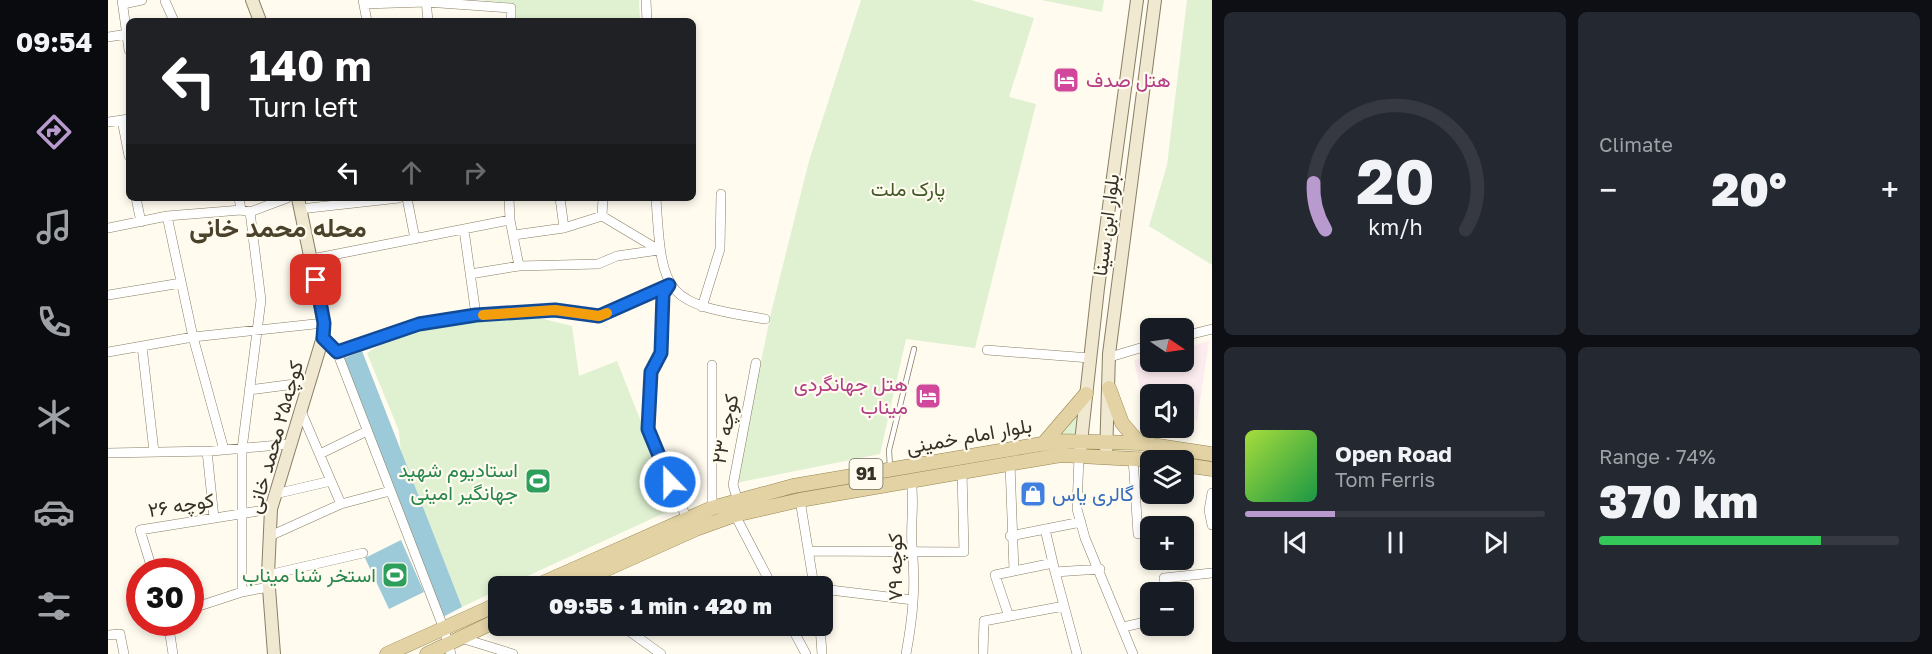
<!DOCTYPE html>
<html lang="en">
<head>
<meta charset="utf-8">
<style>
	body { margin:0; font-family:"Golos Text",Vazirmatn,sans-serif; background:#242831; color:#f1f3f6; height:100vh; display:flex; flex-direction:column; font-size:22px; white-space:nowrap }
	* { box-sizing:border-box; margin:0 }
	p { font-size:20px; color:#9ea1a6 }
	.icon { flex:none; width:33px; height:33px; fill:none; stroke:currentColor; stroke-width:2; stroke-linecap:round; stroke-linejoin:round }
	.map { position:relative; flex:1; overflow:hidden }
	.panel { display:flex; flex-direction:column; gap:12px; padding:12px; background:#0d0f14; width:720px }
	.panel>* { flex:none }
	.banner { position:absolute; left:18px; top:18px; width:570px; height:183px; border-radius:9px; box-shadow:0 3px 9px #0003; background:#202124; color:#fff; overflow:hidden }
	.needle { width:39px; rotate:103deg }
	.buttons { position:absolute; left:1032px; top:318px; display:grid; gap:12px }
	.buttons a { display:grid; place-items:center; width:54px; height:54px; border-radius:9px; background:#171b24; box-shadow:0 3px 9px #0003; font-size:30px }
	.speed { position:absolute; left:18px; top:558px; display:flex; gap:12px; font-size:30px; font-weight:700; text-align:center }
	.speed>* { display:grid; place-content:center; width:78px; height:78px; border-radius:50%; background:#171b24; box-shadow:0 3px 9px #0003; line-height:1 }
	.speed .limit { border:9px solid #d22; background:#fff; color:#111 }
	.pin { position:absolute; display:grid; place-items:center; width:51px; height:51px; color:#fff; margin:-26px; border-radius:12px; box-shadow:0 3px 9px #0006 }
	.me { position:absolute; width:66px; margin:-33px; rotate:338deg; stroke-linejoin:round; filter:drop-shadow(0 0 4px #0008) }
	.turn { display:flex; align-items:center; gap:21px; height:126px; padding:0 24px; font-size:27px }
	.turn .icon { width:78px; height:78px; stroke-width:2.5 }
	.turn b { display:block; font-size:42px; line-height:51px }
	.lanes { display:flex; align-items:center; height:57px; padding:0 24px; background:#0003; justify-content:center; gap:30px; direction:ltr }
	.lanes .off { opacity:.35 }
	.big { font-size:45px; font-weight:800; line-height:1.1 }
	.panel .card { flex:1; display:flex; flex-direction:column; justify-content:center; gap:9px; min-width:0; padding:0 21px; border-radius:9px; background:#242831 }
	.panel .dial { align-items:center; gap:0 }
	.dial svg { height:156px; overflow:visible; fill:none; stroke:#363941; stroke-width:7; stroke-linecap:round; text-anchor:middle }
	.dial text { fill:#f1f3f6; stroke:none }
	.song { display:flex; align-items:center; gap:18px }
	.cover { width:72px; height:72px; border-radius:9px; background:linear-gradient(135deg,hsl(80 70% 55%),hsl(140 70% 35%)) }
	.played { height:6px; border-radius:3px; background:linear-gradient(90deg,#b89acf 30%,#363941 30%) }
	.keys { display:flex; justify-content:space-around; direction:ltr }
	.heat { display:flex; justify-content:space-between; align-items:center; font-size:33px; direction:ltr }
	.charge { height:9px; border-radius:4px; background:linear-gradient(90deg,#34c759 74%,#363941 0) }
	.panel .tiles { flex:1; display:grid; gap:12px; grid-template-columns:repeat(2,1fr) }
	.trip { position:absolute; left:380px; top:576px; width:345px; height:60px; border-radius:9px; background:#171b24; box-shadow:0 3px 9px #0003; font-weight:800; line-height:60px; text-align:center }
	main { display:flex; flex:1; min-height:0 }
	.tabs { display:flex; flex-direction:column; width:108px; justify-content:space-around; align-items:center; background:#090b0e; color:#9ea1a6 }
	.tabs .icon { width:42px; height:42px }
	.tabs .active { color:#b89acf }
	.tabs b { font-size:27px; color:#f1f3f6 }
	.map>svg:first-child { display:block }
	.commercial { fill:#fcecf0 }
	.green { fill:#dff1d1 }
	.water { fill:#9ccad9 }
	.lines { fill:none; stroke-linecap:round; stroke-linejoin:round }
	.lane-casing { stroke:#887e64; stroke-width:6 }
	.street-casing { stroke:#887e64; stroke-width:10 }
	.secondary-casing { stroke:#887e64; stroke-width:14 }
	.primary-casing { stroke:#998650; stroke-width:15 }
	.lane { stroke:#fff; stroke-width:4.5 }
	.street { stroke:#fff; stroke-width:9 }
	.secondary { stroke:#f1e8d1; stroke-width:12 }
	.primary { stroke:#e2d2a4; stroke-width:14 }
	.route-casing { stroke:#114b97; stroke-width:15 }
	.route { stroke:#1a73e8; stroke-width:10 }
	.slow { stroke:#f59e0b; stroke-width:10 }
	.labels { text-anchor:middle; stroke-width:4.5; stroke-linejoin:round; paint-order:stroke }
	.shield { fill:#fffbef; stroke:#726e62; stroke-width:1.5 }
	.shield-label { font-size:18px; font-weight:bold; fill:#353126 }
	.hotel-label { font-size:20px; fill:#b23c85; stroke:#fffbef; text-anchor:start }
	.park-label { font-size:20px; fill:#415a27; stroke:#fffbef }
	.street-label { font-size:20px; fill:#353126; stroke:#fffbef }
	.leisure-label { font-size:20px; fill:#27864d; stroke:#fffbef; text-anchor:end }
	.shop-label { font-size:20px; fill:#366cbe; stroke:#fffbef; text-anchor:start }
	.district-label { font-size:26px; font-weight:bold; fill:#4b422b; stroke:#fffbef }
</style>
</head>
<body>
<main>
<nav class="tabs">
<b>09:54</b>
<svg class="icon active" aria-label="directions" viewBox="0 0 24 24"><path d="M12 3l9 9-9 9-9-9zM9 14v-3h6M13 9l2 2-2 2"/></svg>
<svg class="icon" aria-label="music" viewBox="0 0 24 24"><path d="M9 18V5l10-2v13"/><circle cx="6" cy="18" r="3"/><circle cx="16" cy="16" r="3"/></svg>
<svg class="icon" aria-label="phone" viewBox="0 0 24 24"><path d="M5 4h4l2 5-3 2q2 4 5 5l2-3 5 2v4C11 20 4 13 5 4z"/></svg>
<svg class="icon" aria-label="climate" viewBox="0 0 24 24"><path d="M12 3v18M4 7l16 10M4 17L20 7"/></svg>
<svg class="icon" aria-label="car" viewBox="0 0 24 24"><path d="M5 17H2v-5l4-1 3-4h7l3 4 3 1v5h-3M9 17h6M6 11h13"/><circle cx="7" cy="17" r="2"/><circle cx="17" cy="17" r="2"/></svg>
<svg class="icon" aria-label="filters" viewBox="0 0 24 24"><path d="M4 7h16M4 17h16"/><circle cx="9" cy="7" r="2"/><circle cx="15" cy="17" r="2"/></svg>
</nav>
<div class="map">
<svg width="1104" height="654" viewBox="0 0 1104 654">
	<rect width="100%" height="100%" fill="#fffbef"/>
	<!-- commercial -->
	<path class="commercial" d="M1101,341L1089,421L1076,418V394H1042V421L1039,420L1026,360L1042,356V362H1076V348Z"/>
	<!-- green -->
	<path class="green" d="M371,0H531L532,21H407L402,3Z
		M753,0H863L926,18L901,97L928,104L867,348L798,339L772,454L628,483L663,313L701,161Z
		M933,0H996L994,12Z
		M1079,0H1104V265L1041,226L1059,165Z
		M431,318L464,326L471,376L509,361L567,508L398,586H390V590L354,607L293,454L291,431L259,353L304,326Z
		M975,403L971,438L943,439Z"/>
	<!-- water -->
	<path class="water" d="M254,351L354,607L335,617L234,359Z
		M293,540L316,592L281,609L257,558Z"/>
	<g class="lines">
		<!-- lane casing -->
		<g class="lane-casing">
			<path id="lane" d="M782,467L781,450L806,349"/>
		</g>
		<!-- street casing -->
		<g class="street-casing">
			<path id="street" d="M14,0L21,50
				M255,0L259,21
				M318,0L320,21
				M538,0L539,21
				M57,1L66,21
				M15,4L34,0
				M256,4L318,2L403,8V21
				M0,37L19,34
				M14,120L21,156
				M0,122L21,119
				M28,198L33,222
				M131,198L133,210
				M299,198L307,239
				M401,198L402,220L411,266
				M452,198L456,228
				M548,198C554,298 557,303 657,319
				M192,209L291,198
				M142,212L153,300L134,449V592L161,587
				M59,216L85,337L116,450
				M494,216L495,198
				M0,228L59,216L133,210L142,212L179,198
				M356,230L368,315
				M406,235L456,228L494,216L551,250
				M204,259L402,220
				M362,274L411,266L490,264L509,256L551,250
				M561,285L555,294L553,353L543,372L540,429L579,519
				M0,295L73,283
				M594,307L612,249L613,194
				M1076,336L1104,329
				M215,337L229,352L336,629L343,654
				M34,346L46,452
				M879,350L982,358
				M0,352L85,337L216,323
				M229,352L311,324L368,315L447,310L491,316L561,285
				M1002,357L1042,345
				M141,390L202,382
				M192,409L223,481
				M99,451L106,518
				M0,453L104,451L181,444
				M212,454L259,431
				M971,456L969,509L977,538L1025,654
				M1025,458L1030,534
				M902,464L906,571L945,563
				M1104,493L1101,510L1104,525
				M167,494L223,481L233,504
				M692,500L706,586
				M630,501L625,485L648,363
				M604,508V365
				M627,515L664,586
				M937,529L947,572L992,569
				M162,536L233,504L282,491
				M902,536L973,522
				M702,551L856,552L854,471
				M45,572L32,530L163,509
				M947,572L969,654
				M160,575L255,553
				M714,589L805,600
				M1059,592L1056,578L1104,573
				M82,609L134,592
				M900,614L887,575L906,571
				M60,622L65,654
				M514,626L553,654
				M683,626L698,654
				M712,626L714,654
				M1015,627L1042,621
				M0,635L12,634L16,654
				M353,638L405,654
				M798,654C805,616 808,585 804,546C802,524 807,503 803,480
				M875,654L876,621L956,606"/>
		</g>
		<!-- secondary casing -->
		<g class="secondary-casing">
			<path id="secondary" d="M144,0L152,21
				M972,451L990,288L1029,0
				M998,457L1001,354L1047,0
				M166,654L160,575L163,509L215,337L216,323L190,198"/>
		</g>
		<!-- primary casing -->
		<g class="primary-casing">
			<path id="primary" d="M1001,388L1014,423L1031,443
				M936,443L978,394
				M1076,465L1104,469
				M428,586L604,508L685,486L951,441L1031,443L1104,454
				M461,586L588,529L627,515L692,500L953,455L1045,460
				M279,654L390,604
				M319,654L390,620"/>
		</g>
		<!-- lane -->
		<use href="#lane" class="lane"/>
		<!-- street -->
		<use href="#street" class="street"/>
		<!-- secondary -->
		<use href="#secondary" class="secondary"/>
		<!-- primary -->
		<use href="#primary" class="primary"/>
	</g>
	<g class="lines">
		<!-- route casing -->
		<g class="route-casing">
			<path id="route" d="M208,280L216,323L215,338L229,352L311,324L368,315L447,310L491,316L561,285L555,294L553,353L543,372L540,429L562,482"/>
		</g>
		<!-- route -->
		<use href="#route" class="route"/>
		<!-- slow -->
		<path class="slow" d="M375,315L447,310L491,316L499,313"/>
	</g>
	<!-- icons -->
	<defs>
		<g id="hotel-square" transform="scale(1.35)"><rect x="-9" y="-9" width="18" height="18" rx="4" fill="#d1479c" stroke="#fffbef"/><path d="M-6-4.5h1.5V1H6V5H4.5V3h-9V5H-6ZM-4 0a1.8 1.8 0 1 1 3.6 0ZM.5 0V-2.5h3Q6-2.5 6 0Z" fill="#fff"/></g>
		<g id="stadium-square" transform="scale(1.35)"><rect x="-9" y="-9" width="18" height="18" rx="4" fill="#2e9e5b" stroke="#fffbef"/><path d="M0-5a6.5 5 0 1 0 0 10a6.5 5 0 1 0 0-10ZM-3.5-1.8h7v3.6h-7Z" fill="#fff"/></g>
		<g id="shop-square" transform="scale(1.35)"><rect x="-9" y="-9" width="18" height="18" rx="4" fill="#3f7fe0" stroke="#fffbef"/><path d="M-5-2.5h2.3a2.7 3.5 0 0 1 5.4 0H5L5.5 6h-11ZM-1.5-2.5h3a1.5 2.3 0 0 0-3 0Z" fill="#fff"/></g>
	</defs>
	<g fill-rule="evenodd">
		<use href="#hotel-square" x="958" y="80"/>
		<use href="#hotel-square" x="820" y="396"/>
		<use href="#stadium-square" x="430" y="481"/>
		<use href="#shop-square" x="925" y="494"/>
		<use href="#stadium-square" x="287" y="575"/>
	</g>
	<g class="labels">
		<!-- shield labels -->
		<rect class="shield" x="741.5" y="459" width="33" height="30" rx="4.5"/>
		<g class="shield-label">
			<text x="758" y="480">91</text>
		</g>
		<!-- hotel labels -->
		<g class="hotel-label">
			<text x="978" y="87">هتل صدف</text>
			<text x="800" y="391" text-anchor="end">هتل جهانگردی<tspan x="800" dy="23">میناب</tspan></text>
		</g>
		<!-- park labels -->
		<g class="park-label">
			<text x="800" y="196">پارک ملت</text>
		</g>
		<!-- street labels -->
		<g class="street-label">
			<text transform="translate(998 225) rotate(-83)" y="7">بلوار ابن سینا</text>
			<text transform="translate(617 429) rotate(-79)" y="7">کوچه ۲۳</text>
			<text transform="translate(861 436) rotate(-10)" y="7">بلوار امام خمینی</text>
			<text transform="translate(167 437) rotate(-74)" y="7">کوچه۲۵ محمد خانی</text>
			<text transform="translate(73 505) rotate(-9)" y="7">کوچه ۲۶</text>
			<text transform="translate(787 567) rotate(-90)" y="7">کوچه ۷۹</text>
		</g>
		<!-- leisure labels -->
		<g class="leisure-label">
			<text x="410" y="477">استادیوم شهید<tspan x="410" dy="23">جهانگیر امینی</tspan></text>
			<text x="268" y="582">استخر شنا میناب</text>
		</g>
		<!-- shop labels -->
		<g class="shop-label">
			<text x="944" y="501">گالری یاس</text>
		</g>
		<!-- district labels -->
		<g class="district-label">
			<text x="170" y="237">محله محمد خانی</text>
		</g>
	</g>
</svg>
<div class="buttons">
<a><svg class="needle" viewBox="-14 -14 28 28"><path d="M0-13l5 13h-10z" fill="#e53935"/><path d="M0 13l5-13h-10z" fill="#9ea1a6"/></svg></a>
<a><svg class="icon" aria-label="sound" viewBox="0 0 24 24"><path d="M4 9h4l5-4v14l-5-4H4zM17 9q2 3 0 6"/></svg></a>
<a><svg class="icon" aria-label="layers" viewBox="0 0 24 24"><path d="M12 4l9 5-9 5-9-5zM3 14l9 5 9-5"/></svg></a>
<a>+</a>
<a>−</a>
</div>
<div class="speed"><div class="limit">30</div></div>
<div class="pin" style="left:208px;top:280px;background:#d93025"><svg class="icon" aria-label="arrive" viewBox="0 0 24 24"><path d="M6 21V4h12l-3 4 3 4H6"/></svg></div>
<svg class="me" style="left:562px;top:482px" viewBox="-20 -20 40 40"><circle r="17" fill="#1a73e8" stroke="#fff" stroke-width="3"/><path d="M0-11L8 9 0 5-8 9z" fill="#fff"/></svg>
<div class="trip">09:55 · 1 min · 420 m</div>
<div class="banner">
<div class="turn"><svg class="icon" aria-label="left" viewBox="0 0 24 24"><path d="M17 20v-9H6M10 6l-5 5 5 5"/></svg><div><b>140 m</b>Turn left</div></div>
<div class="lanes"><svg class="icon" aria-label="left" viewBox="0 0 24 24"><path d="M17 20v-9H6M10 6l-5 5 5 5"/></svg><svg class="icon off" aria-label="ahead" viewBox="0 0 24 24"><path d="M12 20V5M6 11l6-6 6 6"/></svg><svg class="icon off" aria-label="right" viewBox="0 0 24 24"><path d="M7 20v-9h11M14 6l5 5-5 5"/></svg></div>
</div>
</div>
<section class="panel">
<div class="tiles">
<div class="card dial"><svg viewBox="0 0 100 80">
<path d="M14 69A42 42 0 1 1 86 69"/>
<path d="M14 69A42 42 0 0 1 8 45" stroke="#b89acf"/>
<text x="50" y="56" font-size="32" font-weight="700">20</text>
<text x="50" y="72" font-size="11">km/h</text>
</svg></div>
<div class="card"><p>Climate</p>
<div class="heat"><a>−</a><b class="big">20°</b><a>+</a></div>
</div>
<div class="card">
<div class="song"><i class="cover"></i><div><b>Open Road</b><p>Tom Ferris</p></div></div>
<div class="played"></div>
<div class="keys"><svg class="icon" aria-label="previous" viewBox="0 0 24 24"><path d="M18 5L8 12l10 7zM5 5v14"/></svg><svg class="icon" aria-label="pause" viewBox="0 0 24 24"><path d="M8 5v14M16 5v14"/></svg><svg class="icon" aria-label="next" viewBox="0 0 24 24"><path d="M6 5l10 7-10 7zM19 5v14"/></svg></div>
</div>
<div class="card"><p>Range · 74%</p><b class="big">370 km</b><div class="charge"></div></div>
</div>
</section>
</main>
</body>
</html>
